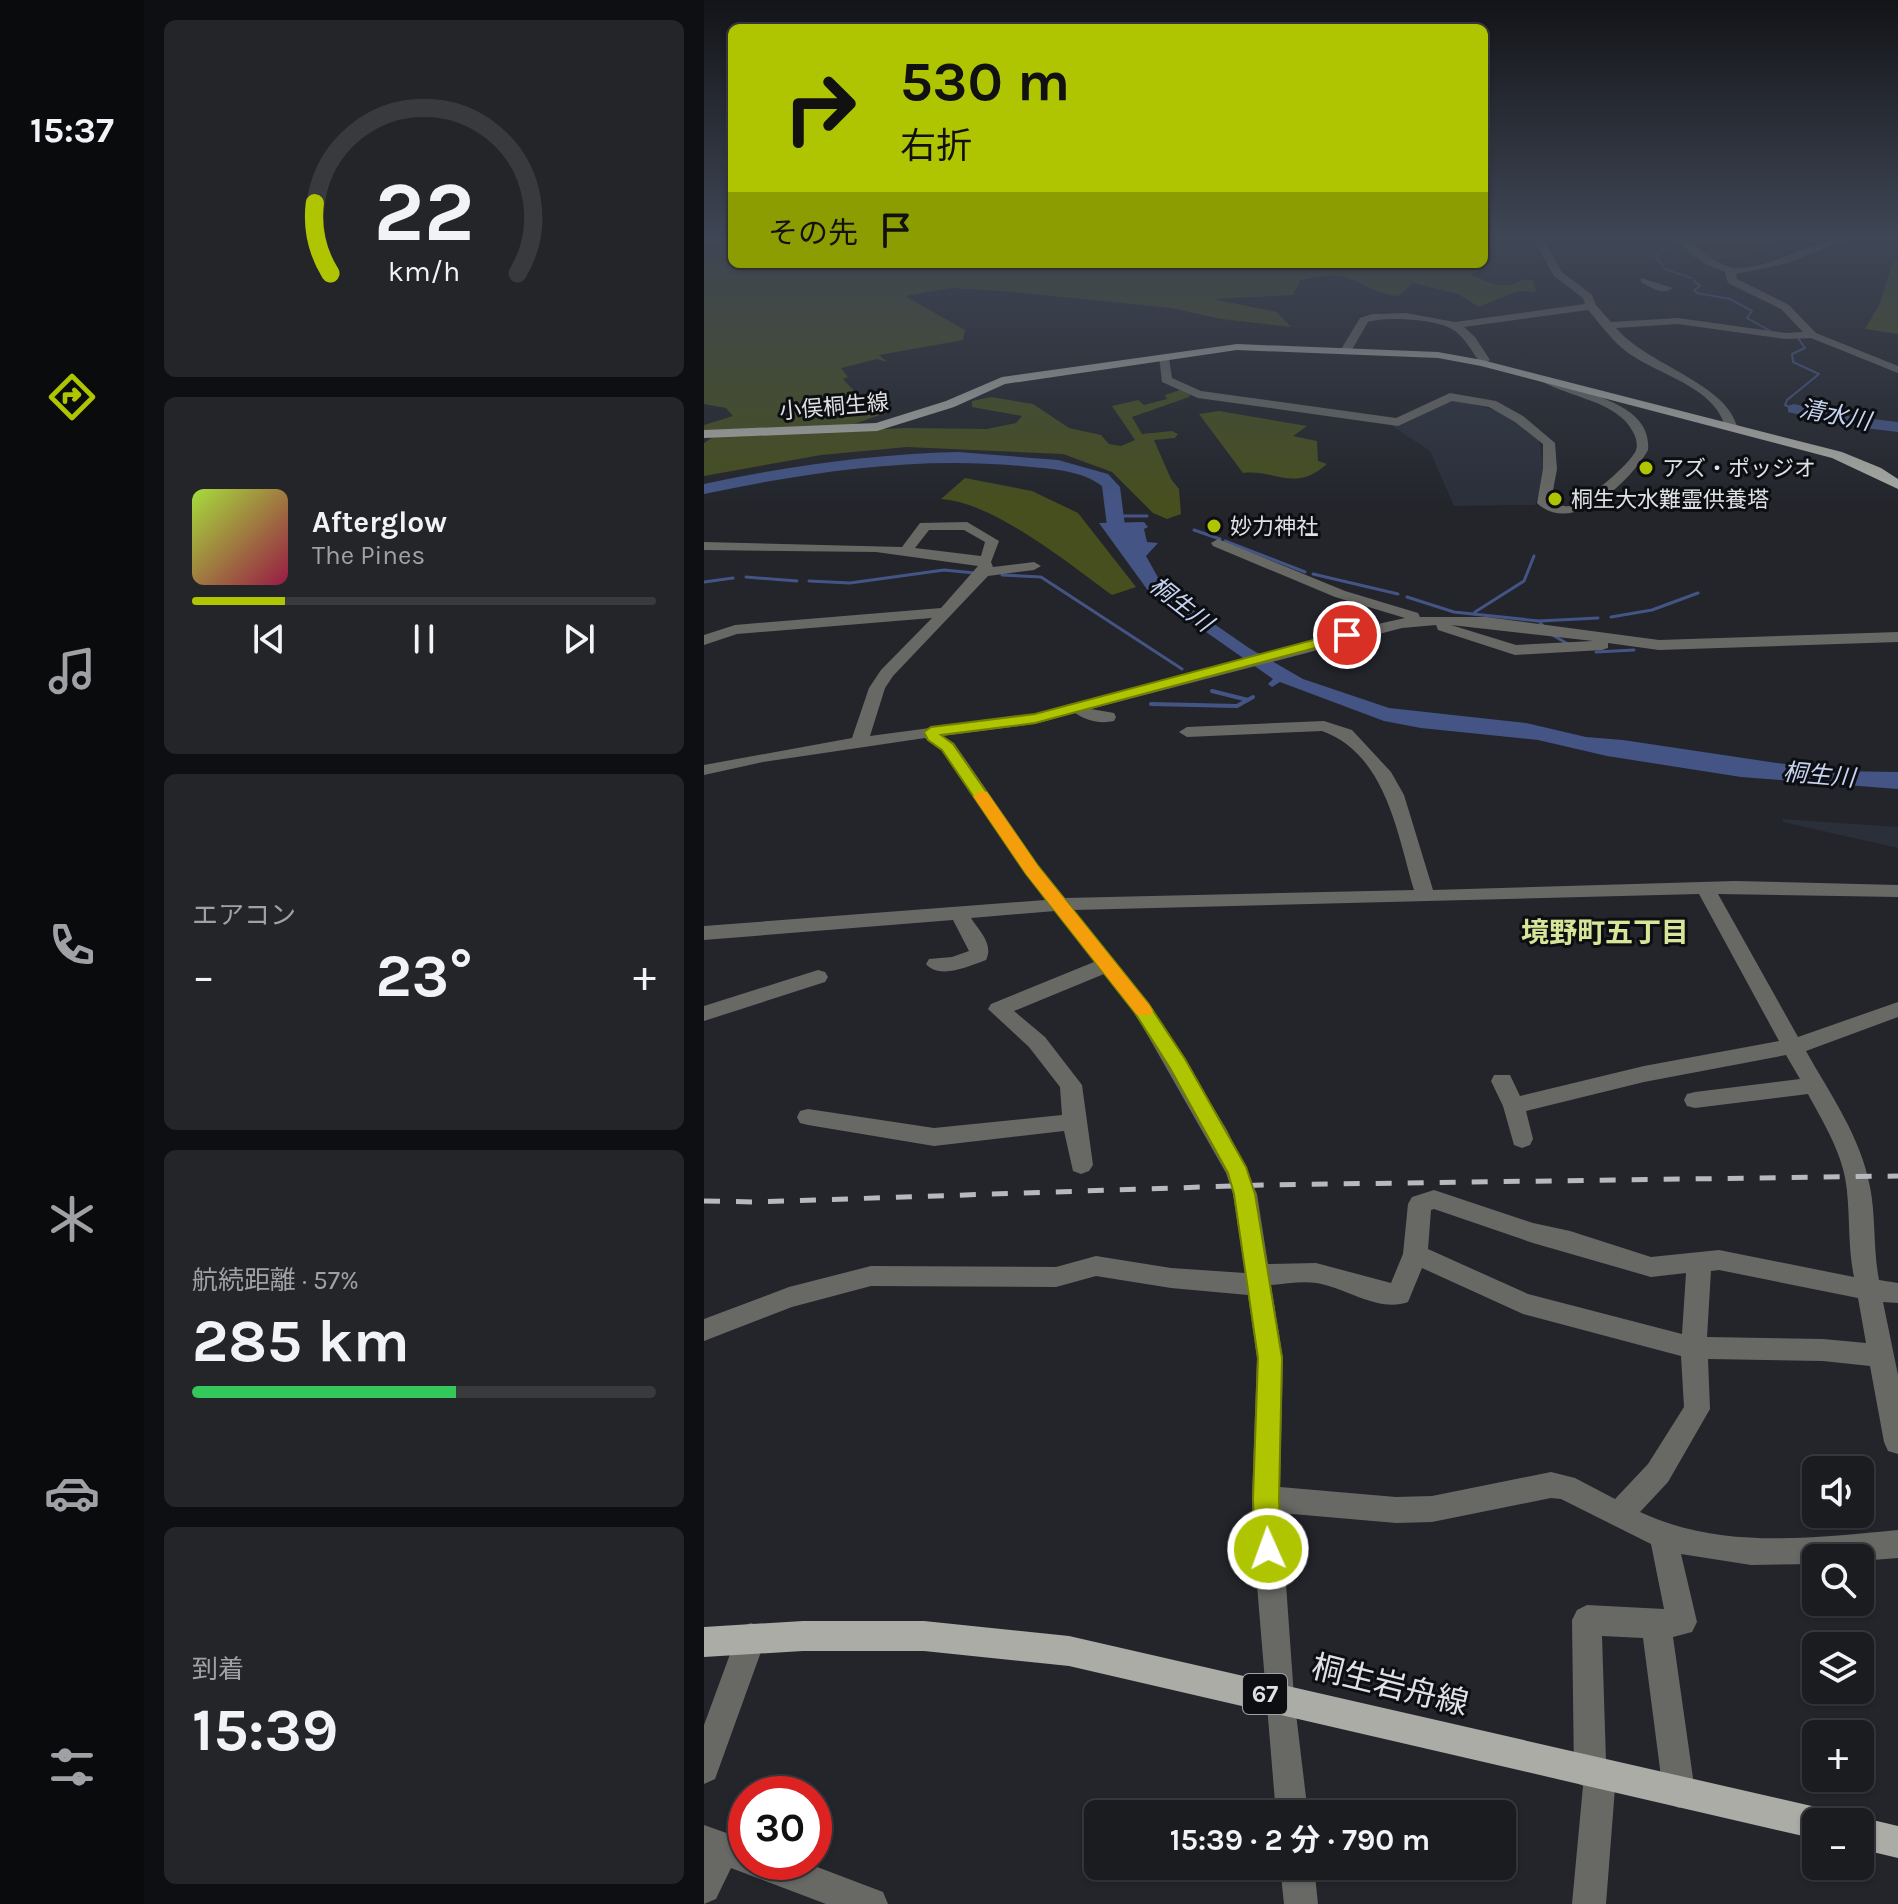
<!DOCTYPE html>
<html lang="ja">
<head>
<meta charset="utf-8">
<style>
	body { margin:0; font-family:Karla,"Noto Sans JP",sans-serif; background:#232529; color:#f1f3f6; height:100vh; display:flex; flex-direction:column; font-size:30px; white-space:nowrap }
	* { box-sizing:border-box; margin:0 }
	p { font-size:26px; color:#9fa1a5 }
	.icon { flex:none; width:44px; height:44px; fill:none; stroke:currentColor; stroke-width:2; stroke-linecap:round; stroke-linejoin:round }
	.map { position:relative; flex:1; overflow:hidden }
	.drawer { display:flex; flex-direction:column; gap:20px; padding:20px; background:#0e0f12; width:560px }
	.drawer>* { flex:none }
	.guide { position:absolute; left:24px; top:24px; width:760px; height:244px; border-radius:12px; box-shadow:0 2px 6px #0004,0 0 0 2px #383a3e; background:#b0c502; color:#111; overflow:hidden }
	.fabs { position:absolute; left:1098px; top:1456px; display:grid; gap:16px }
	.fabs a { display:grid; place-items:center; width:72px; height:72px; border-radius:12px; background:#1a1c20; box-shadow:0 2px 6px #0004,0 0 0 2px #383a3e; font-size:40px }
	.speed { position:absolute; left:24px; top:1776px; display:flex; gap:16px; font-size:40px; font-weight:700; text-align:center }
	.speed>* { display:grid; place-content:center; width:104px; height:104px; border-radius:50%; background:#1a1c20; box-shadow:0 2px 6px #0004,0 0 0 2px #383a3e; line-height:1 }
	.speed .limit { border:12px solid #d22; background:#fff; color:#111 }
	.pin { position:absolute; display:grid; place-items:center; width:68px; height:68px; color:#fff; margin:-34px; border:4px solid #fff; border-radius:50%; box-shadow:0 2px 8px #0007 }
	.me { position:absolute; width:88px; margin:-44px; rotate:358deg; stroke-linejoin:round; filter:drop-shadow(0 0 6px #0008) }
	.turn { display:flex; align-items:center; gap:28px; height:168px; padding:0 40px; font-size:36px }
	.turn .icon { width:104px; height:104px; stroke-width:2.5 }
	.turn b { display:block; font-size:56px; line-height:68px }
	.then { display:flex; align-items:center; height:76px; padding:0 40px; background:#0003; gap:16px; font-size:30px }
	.big { font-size:60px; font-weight:700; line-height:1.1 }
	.drawer .card { flex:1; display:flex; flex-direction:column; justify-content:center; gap:12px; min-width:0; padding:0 28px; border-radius:12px; background:#232529 }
	.drawer .dial { align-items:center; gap:0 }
	.dial svg { height:208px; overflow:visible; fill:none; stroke:#383a3e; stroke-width:7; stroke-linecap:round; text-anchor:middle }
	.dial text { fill:#f1f3f6; stroke:none }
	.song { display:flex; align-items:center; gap:24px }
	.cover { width:96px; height:96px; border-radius:12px; background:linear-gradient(135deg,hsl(80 70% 55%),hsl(340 70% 35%)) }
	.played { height:8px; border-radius:4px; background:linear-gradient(90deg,#b0c502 20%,#383a3e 20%) }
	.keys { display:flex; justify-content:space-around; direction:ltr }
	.heat { display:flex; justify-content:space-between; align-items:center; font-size:44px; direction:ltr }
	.charge { height:12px; border-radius:6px; background:linear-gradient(90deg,#34c759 57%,#383a3e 0) }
	.trip { position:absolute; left:380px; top:1800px; width:432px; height:80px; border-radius:12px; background:#1a1c20; box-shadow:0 2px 6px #0004,0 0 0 2px #383a3e; font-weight:700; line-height:80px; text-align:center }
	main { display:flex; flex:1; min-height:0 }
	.dock { display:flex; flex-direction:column; width:144px; justify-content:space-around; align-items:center; background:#0a0b0d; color:#9fa1a5 }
	.dock .icon { width:56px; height:56px }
	.dock .selected { color:#b0c502 }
	.dock b { font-size:36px; color:#f1f3f6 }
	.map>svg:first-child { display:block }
	.built { fill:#2a2f3a }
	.green { fill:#474f1f }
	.water { fill:#445585 }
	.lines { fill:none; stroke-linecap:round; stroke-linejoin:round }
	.stream-far2 { stroke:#445585; stroke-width:2 }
	.stream-far1 { stroke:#445585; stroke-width:3 }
	.stream { stroke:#445585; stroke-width:4 }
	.river { fill:#445585; fill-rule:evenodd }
	.minor { fill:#686965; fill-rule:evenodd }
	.major { fill:#abaca5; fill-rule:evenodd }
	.rail { stroke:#b8b9bf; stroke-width:5; stroke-dasharray:16 16; stroke-linecap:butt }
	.route { fill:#b0c502; stroke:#728001; stroke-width:2 }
	.slow { fill:#f59e0b }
	.poi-dot { fill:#b0c502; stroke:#0d0e11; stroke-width:3 }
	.labels { text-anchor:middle; stroke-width:6; stroke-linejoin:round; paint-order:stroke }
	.far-street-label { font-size:22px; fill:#e0e1e6; stroke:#0d0e11 }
	.far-poi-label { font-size:22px; fill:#e0e1e6; stroke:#0d0e11; text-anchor:start }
	.far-water-label { font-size:24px; font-style:italic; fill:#c7d3f2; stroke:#0d0e11 }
	.shield { fill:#0d0e11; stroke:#a1a2a6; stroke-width:2 }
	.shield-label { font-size:24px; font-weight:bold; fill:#e0e1e6 }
	.neighbourhood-label { font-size:28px; font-weight:bold; fill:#d6e598; stroke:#0d0e11 }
	.near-street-label { font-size:32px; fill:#e0e1e6; stroke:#0d0e11 }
</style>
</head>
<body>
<main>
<nav class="dock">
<b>15:37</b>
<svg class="icon selected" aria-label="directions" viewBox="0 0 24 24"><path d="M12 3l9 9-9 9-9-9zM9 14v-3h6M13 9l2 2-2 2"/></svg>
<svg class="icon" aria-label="music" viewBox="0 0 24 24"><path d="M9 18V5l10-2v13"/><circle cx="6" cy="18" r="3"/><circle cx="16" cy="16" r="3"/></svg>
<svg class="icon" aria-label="phone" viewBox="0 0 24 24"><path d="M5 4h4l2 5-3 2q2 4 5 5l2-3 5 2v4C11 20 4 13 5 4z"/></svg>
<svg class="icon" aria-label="climate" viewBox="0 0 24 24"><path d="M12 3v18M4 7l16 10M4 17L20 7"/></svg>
<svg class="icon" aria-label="car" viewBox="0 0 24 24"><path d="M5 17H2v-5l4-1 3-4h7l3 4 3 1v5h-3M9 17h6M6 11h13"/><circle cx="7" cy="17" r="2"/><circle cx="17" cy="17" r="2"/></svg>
<svg class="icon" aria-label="filters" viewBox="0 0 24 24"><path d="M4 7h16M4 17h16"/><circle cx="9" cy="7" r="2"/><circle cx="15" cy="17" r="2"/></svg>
</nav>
<section class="drawer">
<div class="card dial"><svg viewBox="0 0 100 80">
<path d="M14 69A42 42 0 1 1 86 69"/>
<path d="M14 69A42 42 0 0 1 8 42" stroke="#b0c502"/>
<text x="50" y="56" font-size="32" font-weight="700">22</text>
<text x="50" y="72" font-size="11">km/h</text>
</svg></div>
<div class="card">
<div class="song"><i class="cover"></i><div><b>Afterglow</b><p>The Pines</p></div></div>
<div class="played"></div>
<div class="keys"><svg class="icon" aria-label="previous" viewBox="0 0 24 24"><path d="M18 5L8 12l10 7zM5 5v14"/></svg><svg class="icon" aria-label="pause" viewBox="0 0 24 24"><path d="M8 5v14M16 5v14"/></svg><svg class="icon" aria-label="next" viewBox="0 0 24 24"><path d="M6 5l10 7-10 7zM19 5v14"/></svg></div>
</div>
<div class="card"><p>エアコン</p>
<div class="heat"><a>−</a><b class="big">23°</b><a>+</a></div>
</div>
<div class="card"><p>航続距離 · 57%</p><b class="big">285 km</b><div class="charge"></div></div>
<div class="card"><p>到着</p><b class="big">15:39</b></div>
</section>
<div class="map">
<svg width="1194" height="1904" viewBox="0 0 1194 1904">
	<rect width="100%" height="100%" fill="#23252b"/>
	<!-- built -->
	<path class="built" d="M746,399L795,411L835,440L841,476L831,505L750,506L726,451L688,426Z
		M1078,819L1194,827V848L1079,822Z"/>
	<!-- green -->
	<path class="green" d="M0,240H28V264H780V253H784L785,267L766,275C782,282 802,291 818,280H829L832,292L814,291L775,307L754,294L709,283L694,296C669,294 655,278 634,276C621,274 608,278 596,280L589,295L509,299L573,312L587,327L517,319L467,308L299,291L247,288L201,296L261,330L259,340L175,355L183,362L173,359L137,368L144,377L139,379L154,395L144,399L182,413L144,426L0,431V425L29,416L22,408L0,404Z
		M980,240H1074C1053,259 1017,260 989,258Z
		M1194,260V334L1161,329L1175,305L1189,263Z
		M476,390L487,393L485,397L428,417L438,434L468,431L474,434L471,438L450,440L467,479L475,489L477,514L463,519L449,513L408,472L359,454L203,447L117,455L0,476V443L9,437L202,428L283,429L312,423L318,416L268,407V401L287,397L329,404L365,428L397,435L405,444L417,446L431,440L408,406L434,400L440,405L463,399L461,395Z
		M515,411L603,426L589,436L613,441L614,461L623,464C591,493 571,469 539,473L495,414Z
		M261,478L328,491L374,513L432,587L408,595C364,563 291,503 237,499Z"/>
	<!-- water -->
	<path class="water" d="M440,522L444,527L440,529L443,542L454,543L442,556L461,590L545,648L599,679L685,708L822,723L882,737L919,740L1127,771L1194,772V789L1037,777L903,756L834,740L717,728L680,721L576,682L568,687L564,684L569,679L445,592L395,523Z"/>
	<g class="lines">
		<!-- stream-far2 -->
		<path class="stream-far2" d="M941,240L961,250L951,256L961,269L987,278
			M990,281L996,286L990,290L993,293L1026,299L1048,311L1043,318L1068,332
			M1090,409L1081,405L1083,400L1115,374L1089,362L1088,354L1101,348L1094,338"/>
		<!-- stream-far1 -->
		<path class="stream-far1" d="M411,516H443
			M490,530L516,539
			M521,541L601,572
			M609,574L694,594
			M298,575L337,577L478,669
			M42,577L93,581
			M105,581L146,583L240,570L271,573
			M0,582L29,578
			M703,597L750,612L835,621L839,626
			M771,612L820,581L830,556
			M907,617L948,610L994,593
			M835,621L894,618
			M845,633L864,644
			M892,652L930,650"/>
		<!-- stream -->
		<path class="stream" d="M508,691L544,700
			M447,704L533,706L549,697"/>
		<!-- river -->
		<path class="river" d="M1090,404L1144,416L1194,422V432L1144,426L1084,412V406Z
			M254,452L354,460L404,474L416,487L421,526L439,553L437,557H423L403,526L398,486C378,471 351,469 328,467C217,455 109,471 0,494V484C84,466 168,454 254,452Z"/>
		<!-- minor -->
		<path class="minor" d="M830,240H840L858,272L888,295L892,305L907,322L974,318L1082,333L1099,332L1077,309L1024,283L1021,272L1001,264L971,240C994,240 1008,267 1032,268C1071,268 1105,240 1142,240L1084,263L1032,274L1033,279L1085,305L1112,333L1194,366V373L1107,338L1082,339L974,324L912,328C945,366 1020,382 1033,426L1027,430L1021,426C1009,384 948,374 918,348C905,337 895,322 884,310L760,327L771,337L786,360L778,366L772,363L774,360C767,349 761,339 751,331C736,319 682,316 664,322L646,353L636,351L656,318L668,314L702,313L751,322L881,304L879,298L850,276Z
			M937,278L969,288C959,296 948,288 937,282Z
			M455,356L465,358L468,378L497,391L692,418L746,393L792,401L819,416L851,443L853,469L847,501C853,504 858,507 865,506C879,504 927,464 932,450C934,445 932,437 929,432C914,401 864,397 837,381V377H845C876,394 949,402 944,450C927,481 868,537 833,503L839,469V444L811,422L785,407L748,401L694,426L494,398L458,382Z
			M263,522L295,541L287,562L289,567L330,562L337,566L330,570L284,576L189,676L181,688L166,736L330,714L638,632L701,618L631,597L509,546L507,543L514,539L641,591L714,613L716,617H782L955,640L1194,632V642L955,650L904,643V648L898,650L811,655L734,630L732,625L698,628L387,709L410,713L412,717L410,721C396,724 383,721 371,713L331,724L239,736L250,743L335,866L361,898L710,890C693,833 682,754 618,731L483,737L475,732L483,727L620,721L648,730L687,772L700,795L729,890L1031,881L1194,885V897L1014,894L1094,1037L1194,1002V1017L1102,1051C1126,1094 1157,1137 1166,1187C1172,1217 1169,1249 1175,1280L1194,1283V1303L1179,1302L1194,1375V1454L1184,1451L1180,1442L1166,1366L1119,1361L1004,1359L1006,1409L964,1482L936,1512C1017,1550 1108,1538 1194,1530V1558L1156,1561V1558H1112V1564L1047,1565L977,1554L993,1622L988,1632L969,1637L991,1792L986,1803L975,1808L964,1803L959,1792L939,1638L898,1636L902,1761L907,1764L912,1775L902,1904H868L879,1786L875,1784L870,1773L868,1620L873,1610L883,1605L960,1609L947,1544L857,1499L847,1498L728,1522L692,1523L577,1513L590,1697L604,1814H572L550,1549L548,1499L553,1358L544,1295L467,1288L392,1276L352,1287L167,1286L88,1307L0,1341V1319L85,1287L167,1266L352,1267L392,1256L467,1268L541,1273L529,1194L522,1173L431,1013L400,974L310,1011L341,1037L378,1085L389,1165L385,1171L377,1174L369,1171L360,1131L230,1146L104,1125L96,1123L93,1117L96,1111L104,1109L230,1128L358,1115L356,1087L325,1047L284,1009L287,1004L390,962L351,911L267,918C275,931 290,944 282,960C265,966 236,980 222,964L225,959L248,957L265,951L249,920L0,940V926L341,900L238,751L221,738L59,762L0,775V765L148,738L165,688L177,670L228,618L33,634L0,645V635L31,625L237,608L274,566L172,552L0,550V542L198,547L216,523ZM225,530H260L281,542L277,556L211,548ZM747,625L889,641L812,645ZM995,894L1075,1041L940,1066L816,1096L806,1075H790L787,1081L799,1106L810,1145L818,1148L826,1145L829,1139L822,1111L940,1082L1082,1055L1096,1079L991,1092L983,1094L980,1100L983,1106L991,1108L1104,1094C1120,1124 1140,1155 1143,1191C1146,1220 1144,1248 1150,1277L1015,1250L947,1257L866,1231L829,1223L730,1190L708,1197L704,1204L699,1254L687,1283L612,1263L564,1264L553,1194L523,1130L445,1003L370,910ZM730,1209L829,1243L947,1277L982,1273L978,1334L824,1294L724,1249L727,1210ZM718,1268L819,1314L977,1356L980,1407L944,1464L911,1499L871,1478L847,1472L728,1496L692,1497L576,1487L579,1358L567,1285C581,1284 598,1281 612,1283C641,1287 674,1313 704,1302ZM1015,1270L1154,1298L1162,1343L1119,1339L1003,1337L1007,1271Z
			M114,970L121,972L124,977L121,982L0,1021V1006Z
			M47,1623L58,1627L62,1638L11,1779L0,1784V1725L36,1627Z
			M0,1825L42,1840V1862H100L179,1892L184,1904H122L27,1868L12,1899L0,1904Z
			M576,1866H610L614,1904H580Z"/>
		<!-- major -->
		<path class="major" d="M533,344L734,352L778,360L1138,452L1177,468L1194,479V489L1128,458L777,366L734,358L533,350L301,384L250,407L173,431L0,438V430L172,423L242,401L298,377Z
			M99,1621H220L365,1636L1112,1807L1124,1811L1128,1822H1112V1839L365,1666L220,1651H99L0,1657V1627Z
			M1156,1817L1194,1826V1858L1156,1849V1822H1144Z"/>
		<!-- rail -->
		<path class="rail" d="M0,1201L52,1202L558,1185L1194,1176"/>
	</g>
	<!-- sky -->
	<linearGradient id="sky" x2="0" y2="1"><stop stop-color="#131418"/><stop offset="0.47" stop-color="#3f4655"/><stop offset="1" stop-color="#3f4655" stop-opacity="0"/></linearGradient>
	<rect width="1194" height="506" fill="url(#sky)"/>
	<!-- route -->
	<path class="route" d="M643,631L650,635L648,638L331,723L237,735L249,744L334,866L444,1003L481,1059L542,1167L551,1194L578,1358L575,1499L577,1549L574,1558L564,1562L555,1558L551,1549L549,1499L554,1358L530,1194L524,1173L466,1068L431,1013L322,874L238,750L224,740L220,732L227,727L331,714Z"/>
	<!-- slow -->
	<path class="slow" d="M277,791L283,792L334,866L446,1006L449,1011L446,1015H433L322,874L269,796Z"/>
	<!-- markers -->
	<g class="poi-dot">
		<circle cx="942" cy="468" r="8"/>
		<circle cx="851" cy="499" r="8"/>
		<circle cx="510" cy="526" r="8"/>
	</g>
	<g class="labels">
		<!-- far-street labels -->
		<g class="far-street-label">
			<text transform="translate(130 406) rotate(-5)" y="8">小俣桐生線</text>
		</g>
		<!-- far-poi labels -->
		<g class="far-poi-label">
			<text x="958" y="476">アズ・ポッジオ</text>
			<text x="867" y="507">桐生大水難霊供養塔</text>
			<text x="526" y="534">妙力神社</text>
		</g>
		<!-- far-water labels -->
		<g class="far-water-label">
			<text transform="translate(1131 415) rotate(11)" y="8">清水川</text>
			<text transform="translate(477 604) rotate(38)" y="8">桐生川</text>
			<text transform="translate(1115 775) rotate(5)" y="8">桐生川</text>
		</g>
		<!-- shield labels -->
		<rect class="shield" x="539" y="1674" width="44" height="40" rx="6"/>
		<g class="shield-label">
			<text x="561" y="1702">67</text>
		</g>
		<!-- neighbourhood labels -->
		<g class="neighbourhood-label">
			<text x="901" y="942">境野町五丁目</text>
		</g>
		<!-- near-street labels -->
		<g class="near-street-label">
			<text transform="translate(686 1685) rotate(14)" y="11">桐生岩舟線</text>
		</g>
	</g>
</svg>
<div class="fabs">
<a><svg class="icon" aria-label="sound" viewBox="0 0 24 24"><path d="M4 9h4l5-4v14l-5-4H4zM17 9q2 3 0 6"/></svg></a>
<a><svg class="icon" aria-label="search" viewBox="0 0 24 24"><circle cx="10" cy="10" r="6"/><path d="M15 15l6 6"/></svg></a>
<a><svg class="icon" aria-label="layers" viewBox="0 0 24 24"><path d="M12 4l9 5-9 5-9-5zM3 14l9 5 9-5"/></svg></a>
<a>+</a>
<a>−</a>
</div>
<div class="speed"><div class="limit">30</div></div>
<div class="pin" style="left:643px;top:635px;background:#d93025"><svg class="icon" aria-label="arrive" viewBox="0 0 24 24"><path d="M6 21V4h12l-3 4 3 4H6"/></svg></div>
<svg class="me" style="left:564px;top:1549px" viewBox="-20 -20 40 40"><circle r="17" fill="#b0c502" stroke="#fff" stroke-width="3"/><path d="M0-11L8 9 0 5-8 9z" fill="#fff"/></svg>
<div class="trip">15:39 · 2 分 · 790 m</div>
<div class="guide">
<div class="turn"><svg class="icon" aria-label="right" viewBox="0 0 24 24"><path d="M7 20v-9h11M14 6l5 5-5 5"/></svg><div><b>530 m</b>右折</div></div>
<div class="then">その先<svg class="icon" aria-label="arrive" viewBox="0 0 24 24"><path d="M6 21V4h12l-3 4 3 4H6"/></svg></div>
</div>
</div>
</main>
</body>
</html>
